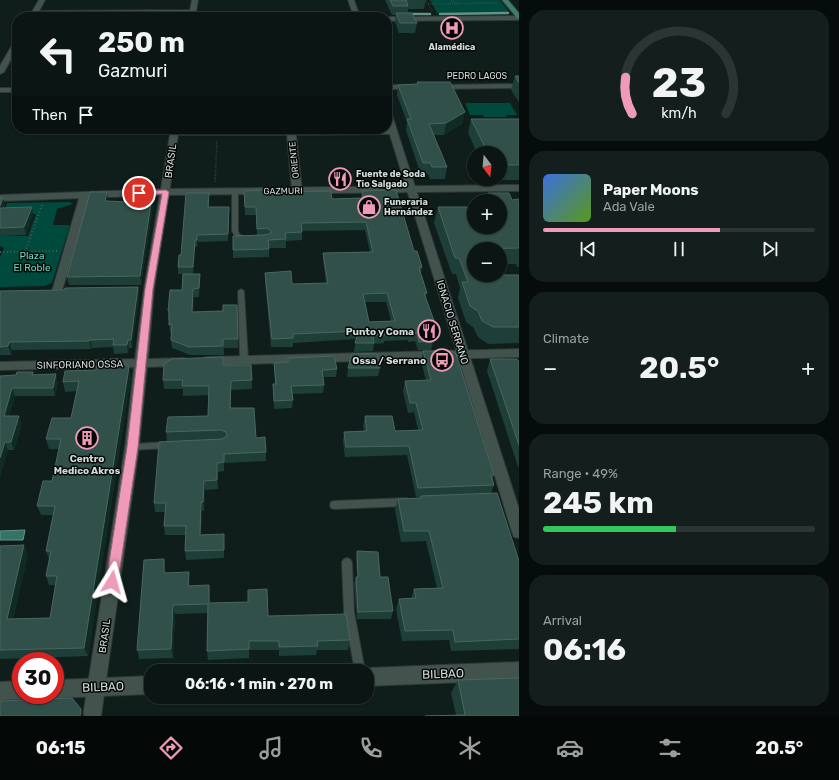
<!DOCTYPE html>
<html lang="en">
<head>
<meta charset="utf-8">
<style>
	body { margin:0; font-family:Rubik,sans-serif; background:#141f1d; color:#f1f3f6; height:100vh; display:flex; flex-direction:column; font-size:15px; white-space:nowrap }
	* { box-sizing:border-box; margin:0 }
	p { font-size:13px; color:#9a9fa0 }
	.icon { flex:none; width:22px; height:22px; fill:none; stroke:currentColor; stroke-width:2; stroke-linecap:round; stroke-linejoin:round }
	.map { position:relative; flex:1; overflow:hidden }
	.sheet { display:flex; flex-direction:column; gap:10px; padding:10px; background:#060c0b; width:320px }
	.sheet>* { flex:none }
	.hud { position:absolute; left:12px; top:12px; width:380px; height:122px; border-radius:16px; box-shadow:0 1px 3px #0004,0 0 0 1px #2b3534; background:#0b1614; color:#f1f3f6; overflow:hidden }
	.needle { width:26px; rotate:164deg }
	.controls { position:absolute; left:467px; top:146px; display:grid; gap:8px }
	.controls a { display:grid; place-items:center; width:40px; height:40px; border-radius:50%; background:#0b1614; box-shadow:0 1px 3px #0004,0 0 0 1px #2b3534; font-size:20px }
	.speed { position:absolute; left:12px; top:652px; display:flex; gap:8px; font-size:20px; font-weight:700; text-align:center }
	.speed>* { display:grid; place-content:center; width:52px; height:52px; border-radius:50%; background:#0b1614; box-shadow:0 1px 3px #0004,0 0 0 1px #2b3534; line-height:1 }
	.speed .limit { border:6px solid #d22; background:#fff; color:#111 }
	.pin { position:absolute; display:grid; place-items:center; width:34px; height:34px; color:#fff; margin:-17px; border:2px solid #fff; border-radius:50%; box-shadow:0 1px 4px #0007 }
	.me { position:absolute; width:44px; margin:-22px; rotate:8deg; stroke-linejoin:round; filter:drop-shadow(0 0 3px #0008) }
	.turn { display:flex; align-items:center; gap:14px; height:84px; padding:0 20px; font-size:18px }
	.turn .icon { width:52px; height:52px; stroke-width:2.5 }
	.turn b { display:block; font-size:28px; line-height:34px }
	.then { display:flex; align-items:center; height:38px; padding:0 20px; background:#0003; gap:8px; font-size:15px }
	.big { font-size:30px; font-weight:700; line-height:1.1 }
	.sheet .card { flex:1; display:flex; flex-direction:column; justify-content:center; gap:6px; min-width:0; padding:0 14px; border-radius:16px; background:#141f1d }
	.sheet .dial { align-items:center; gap:0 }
	.dial svg { height:104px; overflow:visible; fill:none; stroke:#2b3534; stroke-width:7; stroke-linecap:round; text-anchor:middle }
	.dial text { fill:#f1f3f6; stroke:none }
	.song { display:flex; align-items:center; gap:12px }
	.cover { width:48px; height:48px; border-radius:6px; background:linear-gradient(135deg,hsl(220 70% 55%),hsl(90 70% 35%)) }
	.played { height:4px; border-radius:2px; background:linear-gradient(90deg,#ef9ab8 65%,#2b3534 65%) }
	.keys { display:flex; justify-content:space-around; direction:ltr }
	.heat { display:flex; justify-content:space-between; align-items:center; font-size:22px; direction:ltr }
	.charge { height:6px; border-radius:3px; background:linear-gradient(90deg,#34c759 49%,#2b3534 0) }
	.trip { position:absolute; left:144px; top:664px; width:230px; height:40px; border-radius:16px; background:#0b1614; box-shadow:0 1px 3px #0004,0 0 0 1px #2b3534; font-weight:700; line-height:40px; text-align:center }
	.menu { display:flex; height:64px; justify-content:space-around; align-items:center; background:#040908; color:#9a9fa0 }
	.menu .icon { width:28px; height:28px }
	.menu .selected { color:#ef9ab8 }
	.menu b { font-size:18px; color:#f1f3f6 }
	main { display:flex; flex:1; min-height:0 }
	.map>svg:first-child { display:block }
	.green { fill:#00493d }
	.water { fill:#337466; stroke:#639389 }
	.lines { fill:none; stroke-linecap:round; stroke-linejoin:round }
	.stream { stroke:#639389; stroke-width:2.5 }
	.service-casing { stroke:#2e3735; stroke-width:2 }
	.minor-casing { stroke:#2e3735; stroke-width:2 }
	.tertiary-casing { stroke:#2e3735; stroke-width:2 }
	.secondary-casing { stroke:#2e3735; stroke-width:2 }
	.primary-casing { stroke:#2e3735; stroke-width:2 }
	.path-far1 { stroke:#4f5c58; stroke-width:1.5; stroke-dasharray:0.5 1.5; stroke-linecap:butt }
	.path { stroke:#4f5c58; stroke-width:2; stroke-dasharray:1 2.5; stroke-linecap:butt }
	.service { fill:#42534e; fill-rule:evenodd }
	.minor { fill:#42534e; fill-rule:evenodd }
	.tertiary { fill:#42534e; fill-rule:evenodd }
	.secondary { fill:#42534e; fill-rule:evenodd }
	.primary { fill:#3b7e70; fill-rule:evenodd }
	.wall { fill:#1e3f37; fill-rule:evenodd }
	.shaded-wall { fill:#102b24 }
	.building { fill:#315049; stroke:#4a6660; fill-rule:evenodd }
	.route { fill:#ef9ab8; stroke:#9b6478 }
	.labels { text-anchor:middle; stroke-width:3; stroke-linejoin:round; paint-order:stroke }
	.far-poi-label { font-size:9px; font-weight:bold; fill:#d3dcda; stroke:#030706; text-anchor:start }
	.far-street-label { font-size:9px; fill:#d3dcda; stroke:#030706 }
	.street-label { font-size:10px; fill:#d3dcda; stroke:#030706 }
	.park-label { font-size:10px; fill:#73d7c0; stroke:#030706 }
	.poi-label { font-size:10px; font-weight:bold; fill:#d3dcda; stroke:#030706; text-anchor:end }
	.near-street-label { font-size:12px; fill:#d3dcda; stroke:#030706 }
</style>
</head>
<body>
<main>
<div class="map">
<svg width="519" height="716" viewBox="0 0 519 716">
	<rect width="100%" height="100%" fill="#0f1e1a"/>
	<!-- green -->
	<path class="green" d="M430,0H500L509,12L437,13Z
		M465,103H510L517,115H506L507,117H484L483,115H470Z
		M70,202L73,204L57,209L53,225H70L52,283L45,286L0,287V257L4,248L0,246V236H28L36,214H4L7,203Z"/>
	<!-- water -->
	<path class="water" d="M25,530L23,540H0V531Z"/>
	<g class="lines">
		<!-- stream -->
		<path class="stream" d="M363,14H382
			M407,14H430
			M440,14L508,13
			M291,17L309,14H349"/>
		<!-- service casing -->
		<g class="service-casing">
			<path id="service" d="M235,189L238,191V231L239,234L247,238V240C240,241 235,237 232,231V191Z
				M241,289L244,291L248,360L244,362L240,360L238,291Z
				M168,442L171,443L172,445L171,447L168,448L132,450L129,449L128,447L129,445L132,444Z
				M407,498L410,500L411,502L410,504L407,506L334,509L331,508L330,505L331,502L334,501Z
				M347,558L350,559L352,562L354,612L365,671H355L344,612L342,562L344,559Z"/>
		</g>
		<!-- minor casing -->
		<g class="minor-casing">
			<path id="minor" d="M39,0H45L39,11L190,10L192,0H198L195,17H189V14L36,15L35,17H29Z
				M17,40V48L4,72L0,74V66L14,42Z
				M519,84V88L436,89L432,87L436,85Z
				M387,85H414L418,87L414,89H387Z
				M0,88H17V92H0Z
				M171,129H179V131L393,130L397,132L393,134L296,135L302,191L297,194L292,191L287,135H178L154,289L148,359L183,358L187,359L189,362L187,365L183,366L147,367L139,447L101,716H83L125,447L134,367L0,370V362L135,359L144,289Z
				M85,192L90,195L62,291L57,294L53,293L52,291L80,195Z
				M519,349V357L207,365L203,364L201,361L203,358L207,357Z"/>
		</g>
		<!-- tertiary casing -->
		<g class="tertiary-casing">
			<path id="tertiary" d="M519,16V20L387,21V17Z
				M519,185V191L166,195L0,201V195L166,189Z"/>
		</g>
		<!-- secondary casing -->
		<g class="secondary-casing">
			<path id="secondary" d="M348,0H354L360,17H354Z
				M387,110L391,112L519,509V538L514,537L512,532L387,125Z
				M519,662V680L367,686V671H361L367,668Z
				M151,676V694L55,698L49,695H55V680Z
				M21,681V695H28L27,696L21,699L0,700V682Z"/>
		</g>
		<!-- primary casing -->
		<g class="primary-casing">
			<path id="primary" d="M502,0H508L519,13V19L517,18Z"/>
		</g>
		<!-- path-far1 -->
		<path class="path-far1" d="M426,0L432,11
			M451,0L457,4
			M428,4L498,3
			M215,182L217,141"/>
		<!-- path -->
		<path class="path" d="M0,252L57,251
			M25,252L42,205"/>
		<!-- service -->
		<use href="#service" class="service"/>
		<!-- minor -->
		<use href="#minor" class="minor"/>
		<!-- tertiary -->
		<use href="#tertiary" class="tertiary"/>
		<!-- secondary -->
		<use href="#secondary" class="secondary"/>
		<!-- primary -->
		<use href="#primary" class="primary"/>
	</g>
	<!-- wall -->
	<path class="wall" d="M385,0H426L424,9H408V13L417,23L415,33H399L395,22L396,15H392Z
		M515,76H519V102L511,90Z
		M417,82L463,123L444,135H434L447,167L445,179H430L428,174L421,175L406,130L407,122L397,95L398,85L417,84Z
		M471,119H519V180H488V179H500V153H477L468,133Z
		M244,191L266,192L332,199L361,198L362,191L414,251L422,267L421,273L427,293L426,297L435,338L431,350H418L415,341L408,342V340L384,341V343L374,344L373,351L354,352L356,339L293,343V347H271L265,281V273L292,284L326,283L323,261V253L370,252L365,230L302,231V240L286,241V248H269V257L233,258V250L257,235L256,215H245ZM365,302H386L391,321L369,322Z
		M488,193L512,200L519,199V267H517L516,264H500V249H474L499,276L519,275V343L488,344L478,337L473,327L466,322L458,298L460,288L456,274H452L434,223L438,207L474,227L500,201H486Z
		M0,198L5,205L4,208L33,215L26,235L0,236Z
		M154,198L141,285H69L67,277L108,200V202H131Z
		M209,200V207L229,214L228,241L198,242L197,247H195L193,274L200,282L199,297H194L193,312L223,311L237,305L238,348H224V355H190L172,348L171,340V333H170L169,319H168V311L182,290L183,274H178V267L181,255Z
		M138,287L139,295L132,348H129L128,353L114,354L113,347L92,348L91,349L12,350L11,355H0V291L64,290Z
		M423,351L494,475L492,480L494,485L491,493L519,561V649L451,651L449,640L402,641L396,609L399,599H411L414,589L437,588L426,541L401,542L395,510L398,499L420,498V497H416L407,455L345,457L343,442L344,432L364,431L363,426L365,416L395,431L418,430L414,412L408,413L403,391L405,381L426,380L421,361Z
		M223,357L224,365H251L252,389L231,390V408L256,438L266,452V461L224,463V471L218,472V489L205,490L204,511H202L201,535L224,543V558L186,560L185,551L186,535H165L164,526L165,512H155L154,503L167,441L166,432L208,416L209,395L183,396V389H164L163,380Z
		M288,358L337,369L336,377H323L324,385L323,393L292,394L293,400L292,408L274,409L273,391V384H275L274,371V363L287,362Z
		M490,359L519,361V467H518L487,371Z
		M348,368H380L378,376L347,377Z
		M33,372L34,374L58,382L55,396H15L9,416L22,424L14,450H8L0,476V376L16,375Z
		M131,376L88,656L0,659V546L28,554L13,619L50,618L56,585H49L46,576L49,559L46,551L53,515H41L37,506L52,481L59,449H49L46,439L71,418L77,391L65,392L63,382Z
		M357,551L380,577L393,611L391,619H357L354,584L356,577H357L356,559Z
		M166,569V573L190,582V586L209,585L210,603L268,616L350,640L348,650H317L316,655L279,656V650H249V658L208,660L207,651L208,613L175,614L173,658L139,659L137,650Z
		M458,680L519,716L456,715L451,693Z"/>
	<!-- shaded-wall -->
	<path class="shaded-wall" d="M465,112L463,123L444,135L446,123Z
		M153,190L154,198L141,285L140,276Z
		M107,192L108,200L106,209L105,201Z
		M209,193V200L208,214V207Z
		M3,198L5,205L1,215L0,211V206Z
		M32,207L33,215L26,235L24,227Z
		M229,207V214L228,241V234Z
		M197,235L198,242L197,247Z
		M195,240V247L193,274V267Z
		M200,274V282L199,297V288Z
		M138,287L139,295L132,348L131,340Z
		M193,289L194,297L193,321L192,312Z
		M437,329L435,338L431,350L433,341Z
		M90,340L92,348L91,349L89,341Z
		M128,340L129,348L128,353L127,345Z
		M9,342L12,350L11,355L8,346Z
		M129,367L131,376L88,656L84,648Z
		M56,374L58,382L55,396L53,388Z
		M12,388L15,396L7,424L4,416Z
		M19,416L22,424L14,450L11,442Z
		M5,442L8,450L0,476V458Z
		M217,463L218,472V489L217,480Z
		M204,481L205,490L204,511L203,502Z
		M201,502L202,511L201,544L200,535Z
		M24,545L28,554L11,628L7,619Z
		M164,559L166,569L165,583L164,573Z
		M189,572L190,582V596L188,586Z
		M209,585L210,595V613L209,603Z
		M173,605L175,614L173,658L171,649Z
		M81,709L84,716H80Z"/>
	<!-- building -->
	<path class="building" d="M390,0H406L408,6H393Z
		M396,13H412L417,23H400Z
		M515,76H519V83Z
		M417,82H450L465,112L446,123L429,124L447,167H432L430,163H423L407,119H411L398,85L418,84Z
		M471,119H519V165H500V153H488Z
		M134,190H153L140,276L67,277L90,192H107L105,201L131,202Z
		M266,190V192L331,191L332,199L363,198L362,191L396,190L414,251H417L422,267L419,268L427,293H424L437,329L433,341L419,342L417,333H410V332L385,333V335H373L374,343H355L359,331L293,334V338L272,339L265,273L291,271L292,284L328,283L323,253L373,252L366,222L301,223L302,232L285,233L286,239L268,240L269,249L233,250V236L264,235L269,234L272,232L267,228L257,229L256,207H245L244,191ZM387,293L395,321L369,322L363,294Z
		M186,193H209L208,207H229L228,234L197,235V240H195L193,267H178L179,255H181Z
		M488,193H509L512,200L519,199V248L474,249V275H519V327H493L482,321L478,311L470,306L462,282H468L459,258H455L438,207H474V227H500V201H492Z
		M0,198H3L0,206Z
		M32,207L24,227L0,228V208Z
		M183,274H200L199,288L193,289L192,312L223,311V305H237L238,339H223V346L189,347L171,340L172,324L169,325V311H168L170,290H182Z
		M138,287L131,340H128L127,345H113L114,339L90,340L89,341L9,342L8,346L0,347V291L64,290L65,288Z
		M423,351H451L456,354L494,475H491L494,485L418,488L409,446L346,447L344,432L367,431L365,416H392L395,431L423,430L416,403H410L405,381L431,380Z
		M352,354H377L380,368H348Z
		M334,356L337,369L322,370L324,385L291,386L293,400L274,401L273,384H276L274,363L288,362V358Z
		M223,357V365H251L252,380L231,381L230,408H254L256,438L265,437L266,452L224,454V462L217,463V480L204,481L203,502H201L200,535L224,534V550L185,551L186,526H164L166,503H154L159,442L222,439L227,436L226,432L221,430L166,432L168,417L208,416L209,386H182L183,380H163L164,364L172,359Z
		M110,359H118L129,367L84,648L0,650V546L24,545L7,619L50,618L57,576H46L51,551H46L55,506H37L43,481H52L61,439H46L52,418H71L79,381L63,382L65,371L96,370L97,365H109Z
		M490,359H517L518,361H519V445Z
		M17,372H33L32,375L56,374L53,388H12L4,416H19L11,442H5L0,458V376L16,375Z
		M497,493L519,561V639L455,642L453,630L405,631L399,599L416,598L414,589L443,588L429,531H404L398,499L421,498V496Z
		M357,551L378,552L380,577H388L393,611L358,612L356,577H358Z
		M164,559V573L189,572L188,586L209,585V603L248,602V590L267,589L268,616L346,614L350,640L317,641L318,646L279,647V641H249V649L207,651L208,604L173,605L171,649L137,650L144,560Z
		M519,678V716H425L465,715L458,680Z
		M72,698L81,709L80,716H0V701Z"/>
	<!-- route -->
	<path class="route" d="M166,190L169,192L153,289L138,447L118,582L117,586L112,587L108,586L106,582L127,447L145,289L162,194L139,195L136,193L139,191Z"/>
	<!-- icons -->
	<defs>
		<g id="hospital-ring" transform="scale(1.15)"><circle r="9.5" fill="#030706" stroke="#ef9ab8" stroke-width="1.5"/><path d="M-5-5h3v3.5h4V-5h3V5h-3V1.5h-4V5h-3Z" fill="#ef9ab8"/></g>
		<g id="restaurant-ring" transform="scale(1.15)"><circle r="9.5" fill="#030706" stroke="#ef9ab8" stroke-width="1.5"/><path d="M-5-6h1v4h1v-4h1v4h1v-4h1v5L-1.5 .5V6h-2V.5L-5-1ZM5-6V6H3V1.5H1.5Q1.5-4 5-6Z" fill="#ef9ab8"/></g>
		<g id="shop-ring" transform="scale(1.15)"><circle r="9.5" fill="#030706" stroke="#ef9ab8" stroke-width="1.5"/><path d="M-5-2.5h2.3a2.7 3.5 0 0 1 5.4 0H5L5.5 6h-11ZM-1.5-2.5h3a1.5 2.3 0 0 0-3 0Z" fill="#ef9ab8"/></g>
		<g id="bus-ring" transform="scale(1.15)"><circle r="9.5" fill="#030706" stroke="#ef9ab8" stroke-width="1.5"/><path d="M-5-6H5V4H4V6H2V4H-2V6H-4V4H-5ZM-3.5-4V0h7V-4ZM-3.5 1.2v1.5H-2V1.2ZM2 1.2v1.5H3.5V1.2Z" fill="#ef9ab8"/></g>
		<g id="building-ring" transform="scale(1.15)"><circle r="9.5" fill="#030706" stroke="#ef9ab8" stroke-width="1.5"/><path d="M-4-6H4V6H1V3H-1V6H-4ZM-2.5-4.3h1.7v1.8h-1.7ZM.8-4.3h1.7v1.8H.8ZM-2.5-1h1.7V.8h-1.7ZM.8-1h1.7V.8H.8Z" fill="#ef9ab8"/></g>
	</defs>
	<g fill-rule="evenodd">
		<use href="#hospital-ring" x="452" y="28"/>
		<use href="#restaurant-ring" x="340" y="179"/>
		<use href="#shop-ring" x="369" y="207"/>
		<use href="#restaurant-ring" x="429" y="331"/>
		<use href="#bus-ring" x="442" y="360"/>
		<use href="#building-ring" x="87" y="438"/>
	</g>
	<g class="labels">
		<!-- far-poi labels -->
		<g class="far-poi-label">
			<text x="452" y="50" text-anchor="middle">Alamédica</text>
			<text x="356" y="177">Fuente de Soda<tspan x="356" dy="10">Tio Salgado</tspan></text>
			<text x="384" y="205">Funeraria<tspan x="384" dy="10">Hernández</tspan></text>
		</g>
		<!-- far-street labels -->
		<g class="far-street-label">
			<text x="477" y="79">PEDRO LAGOS</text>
			<text transform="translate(294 160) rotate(-96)" y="3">ORIENTE</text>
			<text transform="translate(283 191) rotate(-1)" y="3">GAZMURI</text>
		</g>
		<!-- street labels -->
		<g class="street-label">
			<text transform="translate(170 161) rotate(-82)" y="4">BRASIL</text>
			<text transform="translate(453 322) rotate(73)" y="4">IGNACIO SERRANO</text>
			<text transform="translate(80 364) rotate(-1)" y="4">SINFORIANO OSSA</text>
			<text transform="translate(104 636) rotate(-82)" y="4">BRASIL</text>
		</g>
		<!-- park labels -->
		<g class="park-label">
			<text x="32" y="259">Plaza<tspan x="32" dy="12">El Roble</tspan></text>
		</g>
		<!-- poi labels -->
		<g class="poi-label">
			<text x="414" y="335">Punto y Coma</text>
			<text x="426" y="364">Ossa / Serrano</text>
			<text x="87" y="462" text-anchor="middle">Centro<tspan x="87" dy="12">Medico Akros</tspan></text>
		</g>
		<!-- near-street labels -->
		<g class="near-street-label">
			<text transform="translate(443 674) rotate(-2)" y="4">BILBAO</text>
			<text transform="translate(103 687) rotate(-2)" y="4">BILBAO</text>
		</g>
	</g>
</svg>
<div class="controls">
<a><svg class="needle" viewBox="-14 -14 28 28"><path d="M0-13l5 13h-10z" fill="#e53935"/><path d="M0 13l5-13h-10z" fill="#9a9fa0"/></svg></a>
<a>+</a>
<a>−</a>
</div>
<div class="speed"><div class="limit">30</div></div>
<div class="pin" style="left:139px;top:193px;background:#d93025"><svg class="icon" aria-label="arrive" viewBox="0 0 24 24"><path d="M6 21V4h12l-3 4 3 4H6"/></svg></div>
<svg class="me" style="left:112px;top:582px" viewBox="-20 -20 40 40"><path d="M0-17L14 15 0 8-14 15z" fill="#ef9ab8" stroke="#fff" stroke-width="4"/></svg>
<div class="trip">06:16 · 1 min · 270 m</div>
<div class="hud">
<div class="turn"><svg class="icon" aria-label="left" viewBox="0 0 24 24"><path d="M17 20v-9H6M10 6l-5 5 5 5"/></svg><div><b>250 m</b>Gazmuri</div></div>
<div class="then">Then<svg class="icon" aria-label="arrive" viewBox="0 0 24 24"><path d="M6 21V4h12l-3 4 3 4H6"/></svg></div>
</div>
</div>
<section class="sheet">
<div class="card dial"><svg viewBox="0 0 100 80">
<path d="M14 69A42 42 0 1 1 86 69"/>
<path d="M14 69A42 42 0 0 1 9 41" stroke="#ef9ab8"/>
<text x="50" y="56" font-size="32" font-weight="700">23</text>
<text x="50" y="72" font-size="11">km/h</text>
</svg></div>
<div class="card">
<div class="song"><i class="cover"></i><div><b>Paper Moons</b><p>Ada Vale</p></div></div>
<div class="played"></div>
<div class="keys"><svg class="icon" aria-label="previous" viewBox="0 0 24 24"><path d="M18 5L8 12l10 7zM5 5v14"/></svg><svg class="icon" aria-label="pause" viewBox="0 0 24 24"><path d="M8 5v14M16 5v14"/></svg><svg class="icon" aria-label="next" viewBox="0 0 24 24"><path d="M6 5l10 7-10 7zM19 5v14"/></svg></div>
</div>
<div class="card"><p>Climate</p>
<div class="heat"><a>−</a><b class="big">20.5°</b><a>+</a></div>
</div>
<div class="card"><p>Range · 49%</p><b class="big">245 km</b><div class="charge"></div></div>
<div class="card"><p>Arrival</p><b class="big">06:16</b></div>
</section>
</main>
<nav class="menu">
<b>06:15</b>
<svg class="icon selected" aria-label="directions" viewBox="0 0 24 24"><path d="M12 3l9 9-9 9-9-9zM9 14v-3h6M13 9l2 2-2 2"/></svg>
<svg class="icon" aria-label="music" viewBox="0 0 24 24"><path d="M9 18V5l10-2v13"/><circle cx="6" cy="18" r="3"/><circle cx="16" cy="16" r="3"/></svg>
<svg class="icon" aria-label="phone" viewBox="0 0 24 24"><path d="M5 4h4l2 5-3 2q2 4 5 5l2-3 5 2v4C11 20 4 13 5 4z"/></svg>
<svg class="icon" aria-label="climate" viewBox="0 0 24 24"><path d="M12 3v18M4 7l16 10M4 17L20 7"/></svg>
<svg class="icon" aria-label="car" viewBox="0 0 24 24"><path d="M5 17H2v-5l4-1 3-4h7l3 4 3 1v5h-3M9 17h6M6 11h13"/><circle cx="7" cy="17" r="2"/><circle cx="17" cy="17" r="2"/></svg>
<svg class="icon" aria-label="filters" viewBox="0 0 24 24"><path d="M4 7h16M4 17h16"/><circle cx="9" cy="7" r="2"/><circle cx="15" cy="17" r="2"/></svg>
<b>20.5°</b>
</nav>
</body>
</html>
